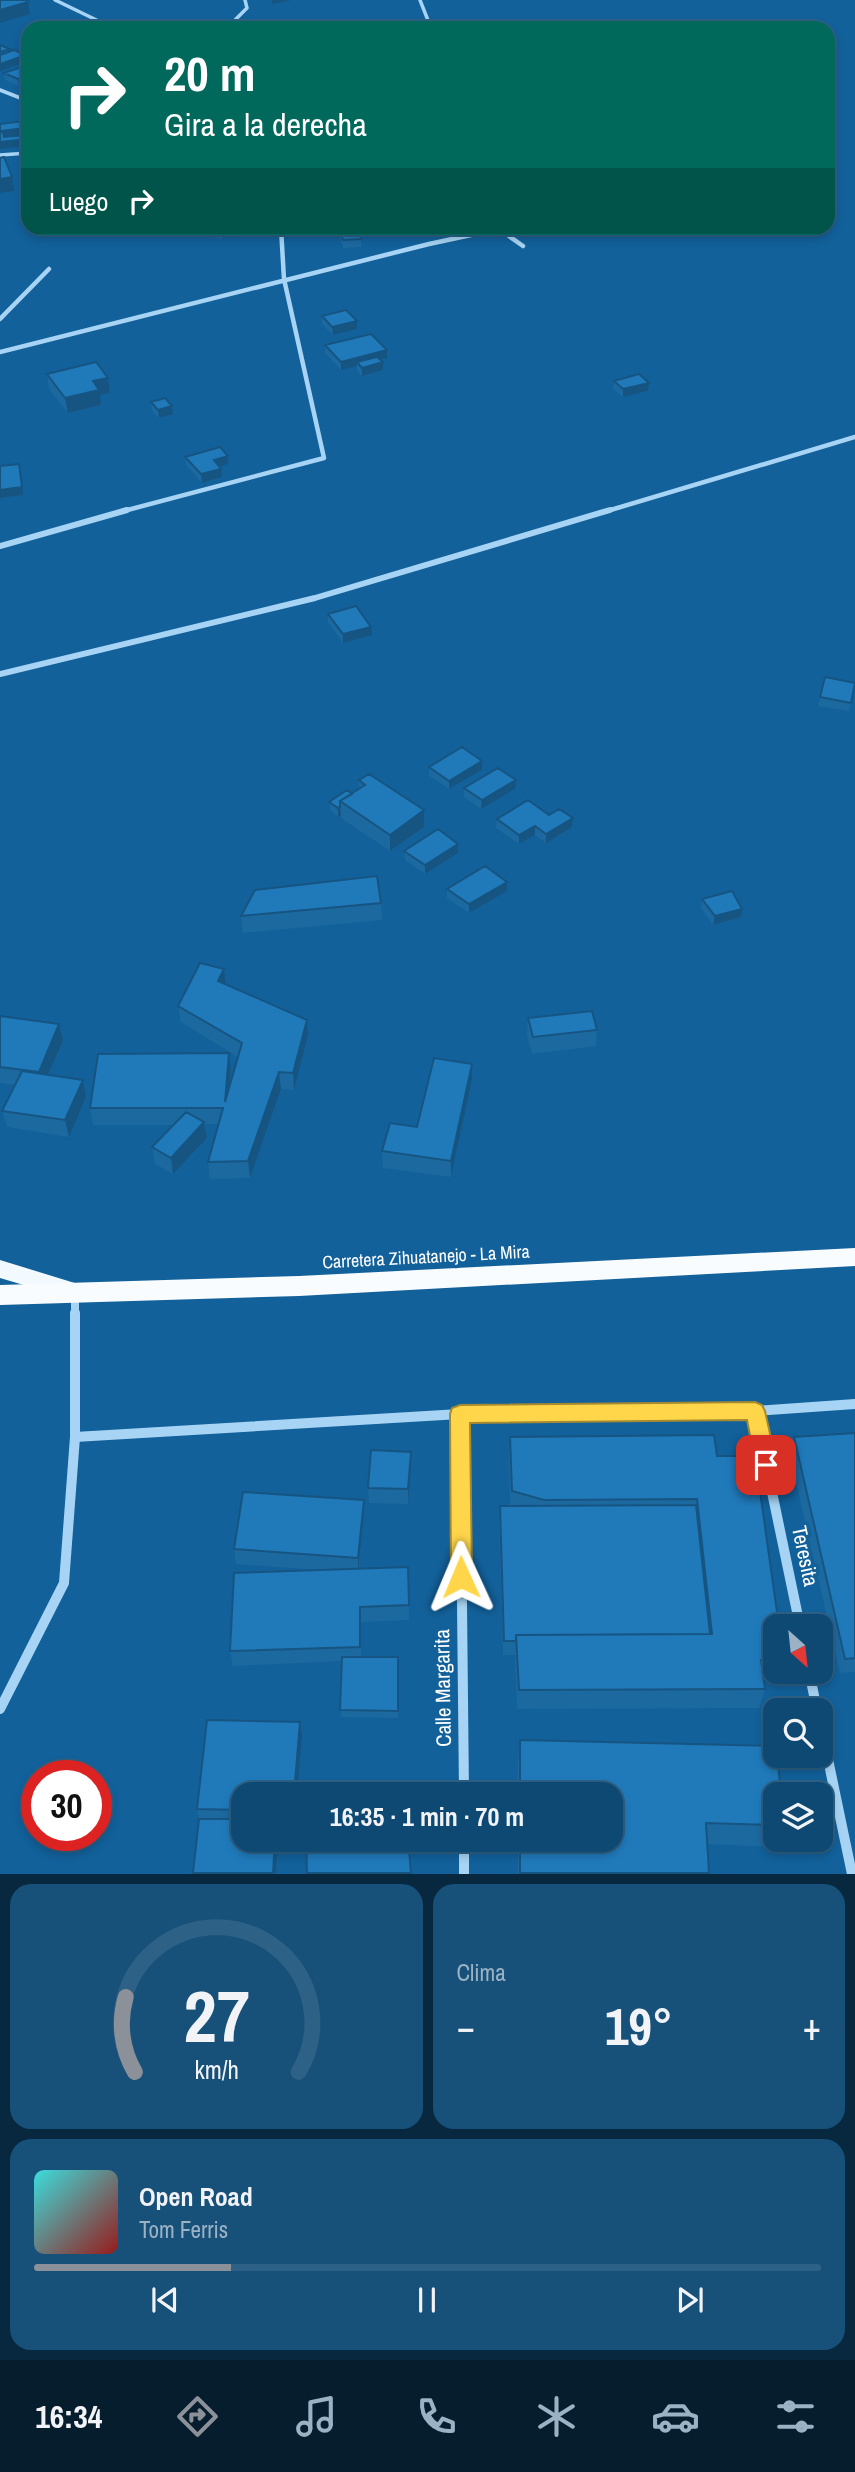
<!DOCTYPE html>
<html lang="es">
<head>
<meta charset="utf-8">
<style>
	body { margin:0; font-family:"Archivo Narrow",sans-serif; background:#175079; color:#f1f3f6; height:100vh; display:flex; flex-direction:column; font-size:26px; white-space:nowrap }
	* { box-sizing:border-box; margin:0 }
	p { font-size:23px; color:#9bb2c5 }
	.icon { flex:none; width:38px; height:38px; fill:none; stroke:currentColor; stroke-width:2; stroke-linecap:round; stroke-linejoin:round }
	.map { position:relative; height:1874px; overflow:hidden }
	.sheet { display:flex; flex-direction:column; gap:10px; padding:10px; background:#082840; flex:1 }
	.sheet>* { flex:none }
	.guide { position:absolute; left:21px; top:21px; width:814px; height:214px; border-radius:21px; box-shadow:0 4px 10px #0003,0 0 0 2px #2e6186; background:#00695c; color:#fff; overflow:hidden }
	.needle { width:46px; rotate:153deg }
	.fabs { position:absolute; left:763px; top:1614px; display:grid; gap:14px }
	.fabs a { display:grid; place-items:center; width:70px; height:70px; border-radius:14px; background:#0e4974; box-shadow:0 4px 10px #0003,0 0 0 2px #2e6186; font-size:35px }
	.speed { position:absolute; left:21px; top:1760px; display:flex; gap:14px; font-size:35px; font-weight:700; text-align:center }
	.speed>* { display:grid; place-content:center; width:91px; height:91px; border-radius:50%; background:#0e4974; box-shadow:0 4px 10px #0003,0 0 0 2px #2e6186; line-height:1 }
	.speed .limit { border:10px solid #d22; background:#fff; color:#111 }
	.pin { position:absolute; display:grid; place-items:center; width:60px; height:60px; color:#fff; margin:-30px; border-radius:14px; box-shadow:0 4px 10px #0006 }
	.me { position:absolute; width:77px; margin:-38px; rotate:359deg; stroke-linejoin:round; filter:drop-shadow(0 0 5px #0008) }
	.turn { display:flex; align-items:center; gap:24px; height:147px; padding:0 28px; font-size:32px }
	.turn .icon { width:91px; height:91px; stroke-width:2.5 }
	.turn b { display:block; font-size:49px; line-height:60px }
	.then { display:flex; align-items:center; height:66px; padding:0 28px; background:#0003; gap:14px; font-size:26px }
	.big { font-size:52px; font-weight:700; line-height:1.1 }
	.sheet .card { flex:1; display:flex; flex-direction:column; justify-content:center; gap:10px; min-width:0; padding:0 24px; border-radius:21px; background:#175079 }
	.sheet .dial { align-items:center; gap:0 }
	.dial svg { height:182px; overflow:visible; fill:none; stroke:#2e6186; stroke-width:7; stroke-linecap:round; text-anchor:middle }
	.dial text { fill:#f1f3f6; stroke:none }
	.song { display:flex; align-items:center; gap:21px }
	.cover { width:84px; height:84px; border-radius:10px; background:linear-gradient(135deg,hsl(180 70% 55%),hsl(0 70% 35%)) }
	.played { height:7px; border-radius:4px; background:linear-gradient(90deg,#8c9099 25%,#2e6186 25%) }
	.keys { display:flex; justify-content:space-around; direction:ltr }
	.heat { display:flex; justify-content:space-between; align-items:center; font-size:38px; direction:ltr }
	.sheet .tiles { flex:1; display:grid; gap:10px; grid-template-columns:1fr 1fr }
	.card:last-child { grid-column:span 2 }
	.trip { position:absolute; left:231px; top:1782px; width:392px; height:70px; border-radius:21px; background:#0e4974; box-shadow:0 4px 10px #0003,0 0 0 2px #2e6186; font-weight:700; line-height:70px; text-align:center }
	.dock { display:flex; height:112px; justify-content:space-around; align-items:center; background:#061d2e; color:#9bb2c5 }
	.dock .icon { width:49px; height:49px }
	.dock .current { color:#8c9099 }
	.dock b { font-size:32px; color:#f1f3f6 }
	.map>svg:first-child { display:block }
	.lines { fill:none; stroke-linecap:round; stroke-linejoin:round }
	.minor-far4 { stroke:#a7d4f4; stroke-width:3.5 }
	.minor-far3 { stroke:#a7d4f4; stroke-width:4.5 }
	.minor-far2 { stroke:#a7d4f4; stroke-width:6 }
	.minor-far1 { stroke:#a7d4f4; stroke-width:8 }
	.minor { stroke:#a7d4f4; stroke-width:10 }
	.primary { fill:#f3faff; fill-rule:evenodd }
	.trunk { fill:#f9fcff; fill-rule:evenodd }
	.wall { fill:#1c69a0 }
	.shaded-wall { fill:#165582 }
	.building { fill:#207aba; stroke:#165582; stroke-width:2 }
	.route { fill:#ffd54a; stroke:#a68a30; stroke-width:2 }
	.labels { text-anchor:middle; stroke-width:7; stroke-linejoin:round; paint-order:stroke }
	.street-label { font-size:18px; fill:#fff; stroke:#12619b }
	.near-street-label { font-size:21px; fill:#fff; stroke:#12619b }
</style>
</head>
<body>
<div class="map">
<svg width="855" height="1874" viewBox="0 0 855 1874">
	<rect width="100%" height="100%" fill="#12619b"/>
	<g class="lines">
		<!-- minor-far4 -->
		<path class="minor-far4" d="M55,0L113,28
			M420,0L431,28
			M227,28L247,8L245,0
			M0,90L28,101
			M0,155L28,153"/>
		<!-- minor-far3 -->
		<path class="minor-far3" d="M0,319L49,269
			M0,352L429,244L499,229L523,246
			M120,512L324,458L284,279L281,228
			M604,512L855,437"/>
		<!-- minor-far2 -->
		<path class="minor-far2" d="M0,546L127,510
			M0,674L315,598L610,510"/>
		<!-- minor-far1 -->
		<path class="minor-far1" d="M75,1296V1315"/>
		<!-- minor -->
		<path class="minor" d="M755,1411L800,1626
			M460,1414L464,1794
			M75,1437L460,1414L755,1411L855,1404
			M809,1671L817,1710
			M0,1709L64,1583L75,1437V1313
			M821,1726L852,1874
			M464,1839V1874"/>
		<!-- primary -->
		<path class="primary" d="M0,1260L78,1284L81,1290L78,1296L71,1299L0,1278Z"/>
		<!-- trunk -->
		<path class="trunk" d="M855,1248V1266L299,1296L0,1305V1285L299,1276Z"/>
	</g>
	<!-- wall -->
	<path class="wall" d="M28,65L19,86L5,80L4,73Z
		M161,228H234L223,239L161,230Z
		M340,230L361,239V247L343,248L340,237Z
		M322,316L357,329L333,335L322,324Z
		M325,345L387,358L381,360L383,370L362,376L357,370V366L341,370L325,353Z
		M47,374L108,378L110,393L100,395L101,405L68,413L49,389Z
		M614,381L648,391L623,397L613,389Z
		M151,402L172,406L173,414L159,418L152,410Z
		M185,457L228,464L220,466L222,477L202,483L186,465Z
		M328,614L372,635L343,643L328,622Z
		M825,677L855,686L849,711L818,706Z
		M429,767L482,770L449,789L429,776Z
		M359,780L424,827L390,851L341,818V815L338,817L330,810L329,802L352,794L359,789Z
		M464,788L515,789L481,809L464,797Z
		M549,815L573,818L572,827L546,843L535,835L519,844L496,828L497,819Z
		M404,851L458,853L425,874L405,860Z
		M447,889L507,891L469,913L447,898Z
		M702,899L741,917L713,925L701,908Z
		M381,903L382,920L243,933L241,916Z
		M224,969L226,984L308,1036L294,1090L281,1089L250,1178L210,1179L208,1162L219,1124H205L207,1138L173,1174L155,1164L152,1147L174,1125H93L90,1108L231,1070L230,1085L238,1057L181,1022L178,1006Z
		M0,1016L63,1041L48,1075L83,1080L86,1097L69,1137L7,1127L2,1111L15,1085L0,1083Z
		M528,1018L597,1030L596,1046L532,1054L527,1035Z
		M472,1064V1080L451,1177L383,1168L382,1151L417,1127Z
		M855,1433V1672L840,1673L789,1452L794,1437Z
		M510,1437L717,1456L775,1626V1671H780L778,1680H763L765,1689L759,1708L517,1709L515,1655H503L499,1521L500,1506H510L509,1458Z
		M411,1467L408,1504L369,1503L368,1488Z
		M364,1515L359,1569L408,1567L409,1620L361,1622V1657H398V1718L341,1717L342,1661L233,1666L230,1651L319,1570L236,1564L234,1549Z
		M302,1736L243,1794V1839H278L276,1873L199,1819L197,1809Z
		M520,1740L775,1794V1839H778L776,1847L707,1844L709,1873H518V1839H611V1794H518V1762Z"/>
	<!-- shaded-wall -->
	<path class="shaded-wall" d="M272,0H292L272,4Z
		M28,2L30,14L0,23V10Z
		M26,55L27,62L0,71V64Z
		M28,76V83L19,86L18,79Z
		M26,128L28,135L0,138V131Z
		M27,139L28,146L0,149V142Z
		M12,177L14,191L0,193V179Z
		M222,228H234L223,239Z
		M357,321V329L333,335L332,327Z
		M387,350V358L360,365L357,362V366L341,370V362Z
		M383,362V370L362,376V368Z
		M108,378L110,393L100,395L101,405L68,413L65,398L93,381Z
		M649,383L648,391L623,397V389Z
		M172,406L173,414L159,418L158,410Z
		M228,456V464L215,468L214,460Z
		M19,464L23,495L0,498V490Z
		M221,469L222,477L202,483L201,474Z
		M371,627L372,635L343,643V634Z
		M482,761V770L449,789V781Z
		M516,780L515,789L481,809L482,800Z
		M340,807L341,815L338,817V808Z
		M424,810V827L390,851V835Z
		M573,818L572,827L546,843V834Z
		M535,826V835L519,844V835Z
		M458,844V853L425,874V865Z
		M507,882V891L469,913V904Z
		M742,909L741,917L713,925L715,916Z
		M224,969L226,985L218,981Z
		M307,1020L308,1036L294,1090L293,1073Z
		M59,1024L63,1041L42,1088L39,1072Z
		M229,1053L231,1070L227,1119L225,1102Z
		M472,1064V1080L451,1177V1161Z
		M279,1072L281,1089L250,1178L248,1161Z
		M83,1080L86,1097L69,1137L65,1120Z
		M204,1122L207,1138L173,1174L171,1158Z
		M411,1452V1467L408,1504V1489Z
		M364,1500V1515L358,1572V1558Z
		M300,1722L302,1736L297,1794H294Z
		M275,1839H278L276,1873H273Z"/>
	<!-- building -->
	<path class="building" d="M0,0H25L28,2L0,10Z
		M0,45L10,49L0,52Z
		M14,50L26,55L0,64V55Z
		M28,65V76L18,79L4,73Z
		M25,121L26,128L0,131V124Z
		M0,132H3L4,137L26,135L27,139L0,142Z
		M4,157L12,177L0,179V158Z
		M358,228L361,239L343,240L340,230Z
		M346,310L357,321L332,327L322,316Z
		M371,334L387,350L341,362L325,345Z
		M377,357L383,362L362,368L357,362Z
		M96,362L108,378L93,381L99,390L65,398L47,374Z
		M639,374L649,383L623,389L614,381Z
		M165,398L172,406L158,410L151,402Z
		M220,447L228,456L214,460L221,469L201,474L185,457Z
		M19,464L22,487L0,490V466Z
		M356,606L371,627L343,634L328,614Z
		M825,677L855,683L851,703L820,697Z
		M462,747L482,761L449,781L429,767Z
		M498,768L516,780L482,800L464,788Z
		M369,774L424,810L390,835L340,801L365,785L359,780Z
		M347,790L352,794L340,801V807L338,808L329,802Z
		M528,800L549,815L559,809L573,818L546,834L535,826L519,835L497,819Z
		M438,829L458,844L425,865L404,851Z
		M485,866L507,882L469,904L447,889Z
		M377,876L381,903L241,916L255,890Z
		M732,891L742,909L715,916L702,899Z
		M200,963L224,969L218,981L307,1020L293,1073L279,1072L248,1161L208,1162L223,1108H90L98,1054L229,1053L225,1102L242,1043L178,1006Z
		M592,1011L597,1030L533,1037L528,1018Z
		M0,1016L59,1024L39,1072L0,1067Z
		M434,1058L472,1064L451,1161L382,1151L390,1123L417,1127Z
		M22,1071L83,1080L65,1120L2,1111Z
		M186,1112L204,1122L171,1158L152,1147Z
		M855,1433V1658L845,1659L794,1437Z
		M714,1435L717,1456H755L779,1626H775V1660H761L765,1689L519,1690L516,1635L712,1634L697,1499L544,1500L512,1491L510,1437Z
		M371,1450L411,1452L408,1489L368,1488Z
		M243,1492L364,1500L358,1558L234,1549Z
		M696,1505L710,1634L516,1635V1641H504L500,1506Z
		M408,1567L409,1605L360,1607V1647L230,1651L234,1573Z
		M342,1657H398V1711L340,1710Z
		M207,1720L300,1722L294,1794H243V1810L197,1809Z
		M520,1740L775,1746V1755H777L781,1794H775V1825L706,1823L709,1873H520V1839H611V1794H520Z
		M199,1819H243V1839H275L273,1873H193Z
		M306,1839H408L411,1873H307Z"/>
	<!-- route -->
	<path class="route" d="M755,1402L762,1405L765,1411L777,1465L774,1472L766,1475L759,1472L756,1465L747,1420L470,1423L472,1577L469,1584L461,1587L454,1584L451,1577L450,1414L452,1408L460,1405Z"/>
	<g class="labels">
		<!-- street labels -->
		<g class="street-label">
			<text transform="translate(426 1257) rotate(-3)" y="6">Carretera Zihuatanejo - La Mira</text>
		</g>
		<!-- near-street labels -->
		<g class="near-street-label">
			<text transform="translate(805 1556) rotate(78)" y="7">Teresita</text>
			<text transform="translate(443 1688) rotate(-91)" y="7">Calle Margarita</text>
		</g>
	</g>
</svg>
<div class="fabs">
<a><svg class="needle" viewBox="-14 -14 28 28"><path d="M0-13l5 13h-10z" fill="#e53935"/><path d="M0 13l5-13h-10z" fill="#9bb2c5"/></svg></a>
<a><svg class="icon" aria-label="search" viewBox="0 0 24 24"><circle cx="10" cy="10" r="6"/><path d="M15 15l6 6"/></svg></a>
<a><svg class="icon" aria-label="layers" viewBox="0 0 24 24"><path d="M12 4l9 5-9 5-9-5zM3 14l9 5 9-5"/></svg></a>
</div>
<div class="speed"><div class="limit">30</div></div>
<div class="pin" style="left:766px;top:1465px;background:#d93025"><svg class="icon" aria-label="arrive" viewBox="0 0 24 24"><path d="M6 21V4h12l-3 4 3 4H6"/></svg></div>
<svg class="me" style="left:461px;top:1577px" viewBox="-20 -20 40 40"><path d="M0-17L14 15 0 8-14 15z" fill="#ffd54a" stroke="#fff" stroke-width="4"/></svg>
<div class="trip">16:35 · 1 min · 70 m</div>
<div class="guide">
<div class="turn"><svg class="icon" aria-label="right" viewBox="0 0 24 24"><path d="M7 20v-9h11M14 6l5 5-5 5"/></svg><div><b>20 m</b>Gira a la derecha</div></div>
<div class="then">Luego<svg class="icon" aria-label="right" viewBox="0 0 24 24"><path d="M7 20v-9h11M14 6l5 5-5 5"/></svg></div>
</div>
</div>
<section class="sheet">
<div class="tiles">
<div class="card dial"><svg viewBox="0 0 100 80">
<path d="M14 69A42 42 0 1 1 86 69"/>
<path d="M14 69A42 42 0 0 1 10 36" stroke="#8c9099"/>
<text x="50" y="56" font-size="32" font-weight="700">27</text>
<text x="50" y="72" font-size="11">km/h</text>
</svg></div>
<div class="card"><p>Clima</p>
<div class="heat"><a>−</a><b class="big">19°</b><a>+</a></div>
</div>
<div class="card">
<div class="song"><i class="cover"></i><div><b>Open Road</b><p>Tom Ferris</p></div></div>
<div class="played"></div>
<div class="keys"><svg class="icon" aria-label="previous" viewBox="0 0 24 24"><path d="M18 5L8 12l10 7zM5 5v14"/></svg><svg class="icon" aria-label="pause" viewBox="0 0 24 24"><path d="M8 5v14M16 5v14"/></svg><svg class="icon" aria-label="next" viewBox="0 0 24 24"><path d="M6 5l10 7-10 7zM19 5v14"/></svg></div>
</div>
</div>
</section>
<nav class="dock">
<b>16:34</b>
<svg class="icon current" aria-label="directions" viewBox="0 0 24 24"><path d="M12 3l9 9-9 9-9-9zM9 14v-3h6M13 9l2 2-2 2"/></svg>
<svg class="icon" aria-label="music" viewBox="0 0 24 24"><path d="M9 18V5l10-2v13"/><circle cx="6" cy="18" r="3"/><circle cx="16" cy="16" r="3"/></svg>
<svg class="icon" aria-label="phone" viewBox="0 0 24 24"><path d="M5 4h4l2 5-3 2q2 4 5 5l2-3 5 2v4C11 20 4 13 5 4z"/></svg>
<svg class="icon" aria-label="climate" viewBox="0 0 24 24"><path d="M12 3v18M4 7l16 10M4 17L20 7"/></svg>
<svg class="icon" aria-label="car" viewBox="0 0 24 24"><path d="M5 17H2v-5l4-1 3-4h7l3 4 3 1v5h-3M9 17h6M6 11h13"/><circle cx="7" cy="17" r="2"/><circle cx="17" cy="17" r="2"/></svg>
<svg class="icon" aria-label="filters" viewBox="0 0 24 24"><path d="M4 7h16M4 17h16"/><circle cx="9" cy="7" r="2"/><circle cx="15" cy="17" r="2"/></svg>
</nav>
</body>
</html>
